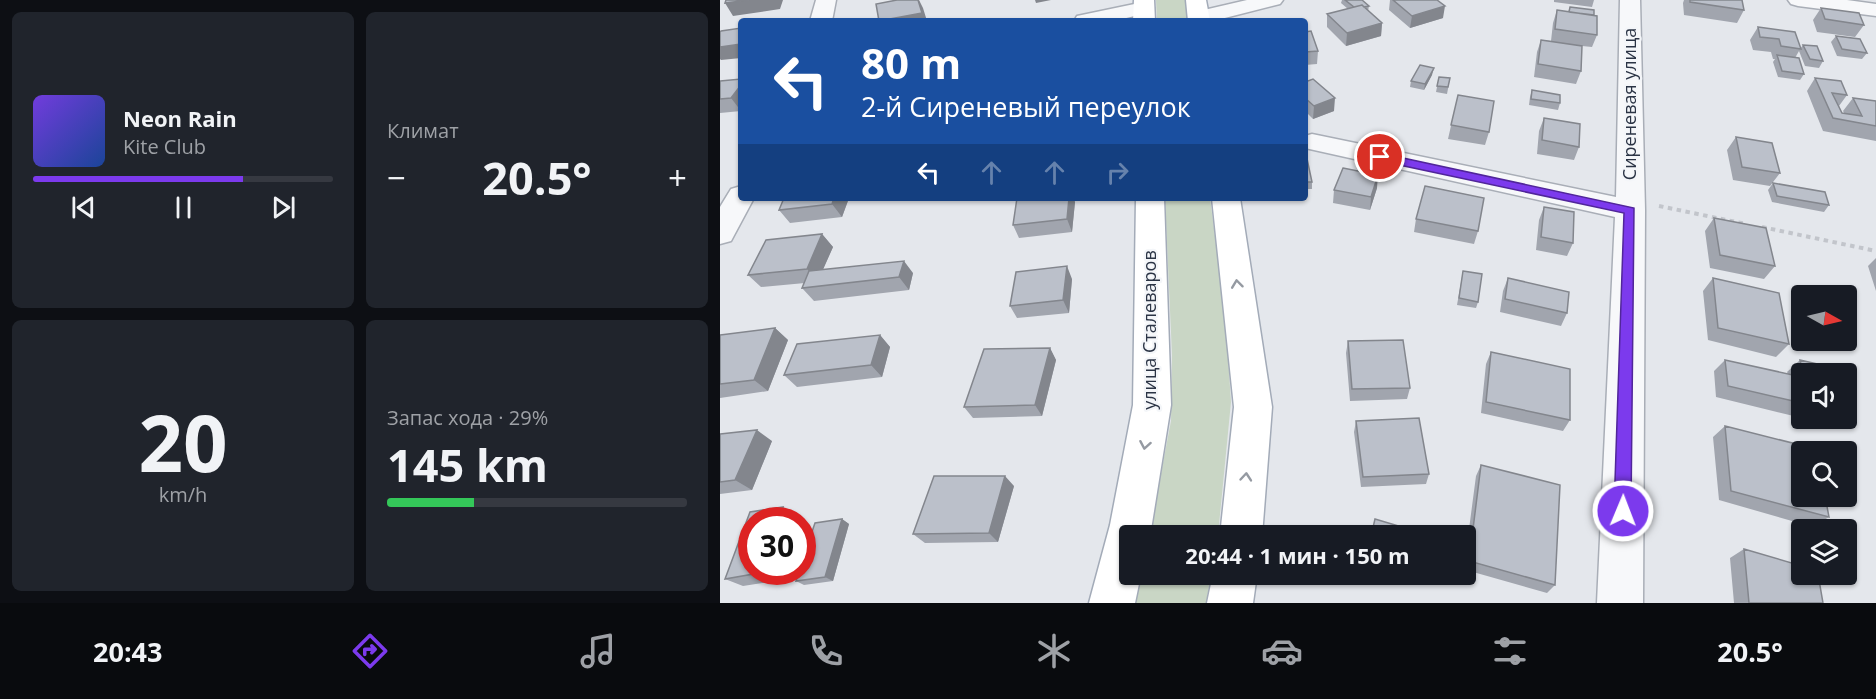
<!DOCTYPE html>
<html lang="ru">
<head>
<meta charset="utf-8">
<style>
	body { margin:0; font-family:"Open Sans",sans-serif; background:#20242c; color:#f1f3f6; height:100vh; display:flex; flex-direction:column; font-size:22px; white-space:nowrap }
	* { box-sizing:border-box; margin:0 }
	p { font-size:20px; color:#9ea1a6 }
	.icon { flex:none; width:33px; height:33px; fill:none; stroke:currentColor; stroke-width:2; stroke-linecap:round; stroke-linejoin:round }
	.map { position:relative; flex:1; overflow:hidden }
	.drawer { display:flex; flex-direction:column; gap:12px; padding:12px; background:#0d0f14; width:720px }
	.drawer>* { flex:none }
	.guide { position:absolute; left:18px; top:18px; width:570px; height:183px; border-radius:6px; box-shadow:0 2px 4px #0004; background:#1a4fa0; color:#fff; overflow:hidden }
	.needle { width:39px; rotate:98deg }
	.controls { position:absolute; left:1071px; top:285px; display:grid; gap:12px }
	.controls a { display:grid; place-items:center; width:66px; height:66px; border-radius:6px; background:#171b24; box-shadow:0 2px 4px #0004; font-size:30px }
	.speed { position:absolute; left:18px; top:507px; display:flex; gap:12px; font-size:30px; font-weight:700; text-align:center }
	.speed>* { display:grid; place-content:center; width:78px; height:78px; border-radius:50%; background:#171b24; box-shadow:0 2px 4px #0004; line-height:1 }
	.speed .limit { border:9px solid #d22; background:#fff; color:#111 }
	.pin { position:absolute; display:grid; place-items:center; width:51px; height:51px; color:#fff; margin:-26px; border:3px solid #fff; border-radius:50%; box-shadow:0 2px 6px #0007 }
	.me { position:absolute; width:66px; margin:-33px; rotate:1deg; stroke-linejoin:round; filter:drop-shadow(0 0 4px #0008) }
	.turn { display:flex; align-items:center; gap:21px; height:126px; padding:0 24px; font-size:27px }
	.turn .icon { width:78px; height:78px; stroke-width:2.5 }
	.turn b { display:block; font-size:42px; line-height:51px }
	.lanes { display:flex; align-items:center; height:57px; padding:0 24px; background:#0003; justify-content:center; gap:30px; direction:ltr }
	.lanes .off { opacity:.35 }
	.big { font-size:45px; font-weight:700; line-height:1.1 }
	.drawer .widget { flex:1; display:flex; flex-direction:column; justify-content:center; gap:9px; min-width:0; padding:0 21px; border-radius:9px; background:#20242c }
	.drawer .dial { align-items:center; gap:0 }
	.dial b { font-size:78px; line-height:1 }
	.song { display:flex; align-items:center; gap:18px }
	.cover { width:72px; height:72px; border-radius:9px; background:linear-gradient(135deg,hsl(260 70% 55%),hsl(220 70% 35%)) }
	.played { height:6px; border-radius:3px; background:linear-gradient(90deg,#7c3aed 70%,#363941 70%) }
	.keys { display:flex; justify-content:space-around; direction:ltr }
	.heat { display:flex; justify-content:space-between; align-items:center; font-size:33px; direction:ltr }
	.charge { height:9px; border-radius:4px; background:linear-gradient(90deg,#34c759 29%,#363941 0) }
	.drawer .tiles { flex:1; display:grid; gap:12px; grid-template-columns:repeat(2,1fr) }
	.trip { position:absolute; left:399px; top:525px; width:357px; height:60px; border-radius:6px; background:#171b24; box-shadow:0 2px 4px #0004; font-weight:700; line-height:60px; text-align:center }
	.dock { display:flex; height:96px; justify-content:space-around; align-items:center; background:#090b0e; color:#9ea1a6 }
	.dock .icon { width:42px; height:42px }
	.dock .on { color:#7c3aed }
	.dock b { font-size:27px; color:#f1f3f6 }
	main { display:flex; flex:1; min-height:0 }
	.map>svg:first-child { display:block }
	.green { fill:#c9d6c5 }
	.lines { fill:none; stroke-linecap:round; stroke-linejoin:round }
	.minor-casing { stroke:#a9aeb7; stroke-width:3 }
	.major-casing { stroke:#a3abb8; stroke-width:3 }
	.path { stroke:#c2c5cb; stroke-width:4; stroke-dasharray:4.5 4.5; stroke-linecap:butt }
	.minor { fill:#f7f8fa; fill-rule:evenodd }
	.major { fill:#fff; fill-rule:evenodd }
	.wall { fill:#a1a5ae }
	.shaded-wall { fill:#83868d }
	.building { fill:#bbc0ca; stroke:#83868d; stroke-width:1.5 }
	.oneway { stroke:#959aa2 }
	.route { fill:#7c3aed; stroke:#51269a; stroke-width:1.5 }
	.labels { text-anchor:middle; stroke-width:4.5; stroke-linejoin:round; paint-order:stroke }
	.street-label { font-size:18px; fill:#2b3445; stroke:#f4f6f9 }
</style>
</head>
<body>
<main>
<section class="drawer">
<div class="tiles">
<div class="widget">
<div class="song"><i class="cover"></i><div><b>Neon Rain</b><p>Kite Club</p></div></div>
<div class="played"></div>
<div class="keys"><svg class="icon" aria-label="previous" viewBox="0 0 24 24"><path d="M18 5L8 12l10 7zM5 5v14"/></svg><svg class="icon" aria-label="pause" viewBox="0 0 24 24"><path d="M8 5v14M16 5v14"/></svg><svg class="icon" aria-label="next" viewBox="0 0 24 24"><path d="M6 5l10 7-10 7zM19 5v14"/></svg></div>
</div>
<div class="widget"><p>Климат</p>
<div class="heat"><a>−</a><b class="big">20.5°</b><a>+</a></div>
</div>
<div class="widget dial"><b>20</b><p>km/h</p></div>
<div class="widget"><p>Запас хода · 29%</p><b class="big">145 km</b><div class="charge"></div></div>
</div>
</section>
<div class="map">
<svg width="1156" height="603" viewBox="0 0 1156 603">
	<rect width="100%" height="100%" fill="#e4e7ec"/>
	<!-- green -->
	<path class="green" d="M436,0H465L468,21H437Z
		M445,198H490L505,313L511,402L498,535L429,536L451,421L452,355Z
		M421,575H491L486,603H415Z"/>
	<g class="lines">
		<!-- minor casing -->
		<g class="minor-casing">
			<path id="minor" d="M96,0H116L112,21H90Z
				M527,0H563L560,4L493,21H470L468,18L471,13Z
				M900,0H920L925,210L923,603H877L895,217L585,148V136L592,134L896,197Z
				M1068,0H1127L1156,4V16L1078,6L1071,4Z
				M424,2L431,4L434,8L431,12L394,21H354L357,16Z
				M21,186V198H34L11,241L0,244V207L11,189Z"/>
		</g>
		<!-- major casing -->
		<g class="major-casing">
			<path id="major" d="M414,0H434L435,21H413Z
				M466,0H486L490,21H468Z
				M416,198H444L451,405L430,536H410V574H421L415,603H369L390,525L413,405Z
				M492,198H520L552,407L542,536H500L514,407Z
				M493,574H537L533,603H487Z"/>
		</g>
		<!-- path -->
		<path class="path" d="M939,206L1026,224
			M1042,227L1156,251"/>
		<!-- minor -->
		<use href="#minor" class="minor"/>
		<!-- major -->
		<use href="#major" class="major"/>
	</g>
	<!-- wall -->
	<path class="wall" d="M622,0H642L649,6L648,11L662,23L661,36L626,46L607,27V14L628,9L621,3Z
		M670,0H717L723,18L690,28L669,10Z
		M834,0H874L872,7L834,2Z
		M964,0H1022L1024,10L1017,23L964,15L963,3Z
		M850,7L877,35L872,47L862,46L861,71L856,84L814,77L817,52L821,40L831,41L833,23L837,10L848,12Z
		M1101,8L1144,25L1135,37L1097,32L1093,20Z
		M1038,27L1080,49L1083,45L1103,61L1099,68L1085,66L1079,51L1075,58L1084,74L1080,80L1058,77L1053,62L1055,59H1053L1051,52L1033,50L1030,40Z
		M585,32L598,51L597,64L585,65Z
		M1116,36L1147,53L1142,59L1117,56L1111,42Z
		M712,75L704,90L690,87L691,81Z
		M719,77L730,78L727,94L716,92Z
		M1095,78L1127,95L1119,106L1122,113L1125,114L1123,111L1133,98L1156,101V141L1103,131L1087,91Z
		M21,79V111L0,113V81Z
		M585,82L614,111L593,119L585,111Z
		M812,90L840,103L838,110L809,105L810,97Z
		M738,95L769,132L765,145L728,139Z
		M824,118L859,147L854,160L817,154L819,131Z
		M1016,137L1060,173L1050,186L1013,180L1007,150Z
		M585,154L592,182V189H585Z
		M1053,183L1109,205L1104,212L1052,202L1048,190Z
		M657,188L650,210L613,203L614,190Z
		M129,198L122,217L70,223L59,210Z
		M297,198H353L355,202L352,232L299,238L293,225Z
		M824,207L853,243L847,256L816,250L819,220Z
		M994,218L1055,266L1044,279L990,268L985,231Z
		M696,219L758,231L754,244L694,232Z
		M102,234L113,247L103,269L193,273L189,290L94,301L82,288L85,283L41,287L28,275Z
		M1156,258V291L1148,266Z
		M743,271L758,302L756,308L737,305Z
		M788,278L847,313L841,326L780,312L783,291Z
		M993,278L1069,344L1056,357L988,340L983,291Z
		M352,279L349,313L297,318L290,306Z
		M55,328L68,340L48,391L0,398V335Z
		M160,335L170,347L162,377L77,387L64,375Z
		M628,341L690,388L687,399L630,401L626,353Z
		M330,348L336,360L322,416L253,418L244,407Z
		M771,352L850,420L843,431L761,413L766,364Z
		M1005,360L1068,374L1067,372L1080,360L1112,374H1082V418L996,397L994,371Z
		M1086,418H1113L1107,424Z
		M636,421L709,474L706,484L641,487L634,432Z
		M1005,426L1109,517L1093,527L999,500L993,437Z
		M0,434L52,441L32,490L0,494Z
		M761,465L835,585L827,593L746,570V552L756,476Z
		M294,486L278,542L205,543L193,534Z
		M78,517L32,572H59L56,581L23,586L5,579Z
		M122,519L129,524L113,581L84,585L76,581Z
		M1024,549L1103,603H1014L1010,558Z"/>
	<!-- shaded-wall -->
	<path class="shaded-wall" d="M29,0H63L60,9L13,16L5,3Z
		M199,0L203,8L207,21H163Z
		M315,0H331L316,3Z
		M725,6L723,18L690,28L692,16Z
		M662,23L661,36L626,46L627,33Z
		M21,44V58L1,60L0,59V47Z
		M714,68L712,75L704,90L705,84Z
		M21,85V111L11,98Z
		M615,98L614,111L593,119L594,106Z
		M658,175L657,188L650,210L651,197Z
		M114,198H129L122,217L112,204Z
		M349,198H353L355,202L352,232L347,219Z
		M102,234L113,247L98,281L87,269Z
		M184,261L193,273L189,290L179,277Z
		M347,266L352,279L349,313L343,300Z
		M55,328L68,340L48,391L34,380Z
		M160,335L170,347L162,377L151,365Z
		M330,348L336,360L322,416L315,405Z
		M37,430L52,441L32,490L15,480Z
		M285,476L294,486L278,542L269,533Z
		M63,507L78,517L77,520H58Z
		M122,519L129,524L113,581L105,577Z
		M39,572H59L56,581L39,573Z"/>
	<!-- building -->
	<path class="building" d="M6,0H29L5,3Z
		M177,0H198L202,13L159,21L156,4Z
		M625,0H642L649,6L644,7L642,5L634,7Z
		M673,0H717L725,6L692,16Z
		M970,0H1022L1024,10L970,2Z
		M642,5L662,23L627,33L607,14Z
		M850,7L874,10V15L849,12Z
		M1101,8L1139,13L1144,25L1105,19Z
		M837,10L877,16V35L835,29Z
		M1038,27L1075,32L1081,49L1061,46L1059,39L1040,37Z
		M21,28V44L0,47V32L1,31Z
		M591,31L598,51L585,52V32Z
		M1116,36L1140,39L1147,53L1122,49Z
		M821,40L862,46L861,71L818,64Z
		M1083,45L1097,46L1103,61L1090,59Z
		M1057,55L1079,58L1084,74L1062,71Z
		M700,65L714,68L705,84L691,81Z
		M719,77L730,78L728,87L717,86Z
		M1095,78L1121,81L1127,95L1112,93L1122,113L1142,116L1133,98L1156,101V126L1113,118Z
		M21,79V85L11,98L0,99V81Z
		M593,79L615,98L594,106L585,98V82Z
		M812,90L840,95V103L811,99Z
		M738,95L774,101L769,132L731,125Z
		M824,118L860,124L859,147L822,140Z
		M1016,137L1052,143L1060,173L1022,167Z
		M585,154H586L592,182H585Z
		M623,168L658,175L651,197L614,190Z
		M1053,183L1105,192L1109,205L1057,196Z
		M705,186L764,198L758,231L696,219Z
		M64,198H114L112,204L59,210Z
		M297,198H349L347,219L293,225Z
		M824,207L854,212L853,243L821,237Z
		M994,218L1046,228L1055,266L1000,255Z
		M102,234L87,269L28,275L46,240Z
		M184,261L179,277L82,288L89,271Z
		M347,266L343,300L290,306L296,272Z
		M743,271L762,274L758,302L739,298Z
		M788,278L849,292L847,313L785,299Z
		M993,278L1059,293L1069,344L998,328Z
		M55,328L34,380L0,384V335Z
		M160,335L151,365L64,375L77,344Z
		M683,340L690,388L632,389L628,341Z
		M330,348L315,405L244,407L264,349Z
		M771,352L850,369V420L766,402Z
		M1005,360L1082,377V403L1008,386Z
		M1080,360L1110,367L1112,374H1083Z
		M699,418L709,474L643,477L636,421Z
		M1005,426L1096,449L1097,452H1082V496H1105L1109,517L1011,491Z
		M37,430L15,480L0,482V434Z
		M761,465L840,485L835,585L749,561Z
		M214,476H285L269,533L193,534Z
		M63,507L58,520H32V572H39V573L5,579L30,512Z
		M122,519L105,577L76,581L79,572H82V561L95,523Z
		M655,519L712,536H651Z
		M1024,549L1082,566V574H1098L1103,603H1029Z"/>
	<!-- one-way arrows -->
	<defs><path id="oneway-chevron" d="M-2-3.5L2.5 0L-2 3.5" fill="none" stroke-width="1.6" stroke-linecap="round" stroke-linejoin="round" transform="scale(1.5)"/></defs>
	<g class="oneway">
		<use href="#oneway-chevron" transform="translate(517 284) rotate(-97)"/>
		<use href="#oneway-chevron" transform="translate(425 445) rotate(100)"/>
		<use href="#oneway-chevron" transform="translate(526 477) rotate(-85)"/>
	</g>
	<!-- route -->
	<path class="route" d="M660,153L914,208L911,511L909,517L903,519L897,517L894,511L904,213L656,160L654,157Z"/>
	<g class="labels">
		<!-- street labels -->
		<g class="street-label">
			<text transform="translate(910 104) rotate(-90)" y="6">Сиреневая улица</text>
			<text transform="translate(430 330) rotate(-90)" y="6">улица Сталеваров</text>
		</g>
	</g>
</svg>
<div class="controls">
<a><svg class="needle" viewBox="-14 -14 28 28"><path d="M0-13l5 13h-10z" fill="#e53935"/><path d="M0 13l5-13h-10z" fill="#9ea1a6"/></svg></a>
<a><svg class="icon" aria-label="sound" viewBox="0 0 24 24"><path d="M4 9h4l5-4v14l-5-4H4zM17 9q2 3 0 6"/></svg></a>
<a><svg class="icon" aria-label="search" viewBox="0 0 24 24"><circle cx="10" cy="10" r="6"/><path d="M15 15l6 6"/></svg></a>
<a><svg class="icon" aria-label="layers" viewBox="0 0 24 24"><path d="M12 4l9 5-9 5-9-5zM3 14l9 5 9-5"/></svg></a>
</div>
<div class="speed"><div class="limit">30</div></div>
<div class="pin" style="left:660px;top:157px;background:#d93025"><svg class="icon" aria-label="arrive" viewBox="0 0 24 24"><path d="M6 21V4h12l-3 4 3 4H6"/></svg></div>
<svg class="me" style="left:903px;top:511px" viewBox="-20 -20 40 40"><circle r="17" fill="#7c3aed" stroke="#fff" stroke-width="3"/><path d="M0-11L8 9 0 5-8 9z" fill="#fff"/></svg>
<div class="trip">20:44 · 1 мин · 150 m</div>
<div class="guide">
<div class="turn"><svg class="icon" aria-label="left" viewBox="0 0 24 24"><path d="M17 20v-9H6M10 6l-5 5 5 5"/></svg><div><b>80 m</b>2-й Сиреневый переулок</div></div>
<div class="lanes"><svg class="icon" aria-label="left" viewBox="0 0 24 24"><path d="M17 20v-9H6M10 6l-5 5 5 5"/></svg><svg class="icon off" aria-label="ahead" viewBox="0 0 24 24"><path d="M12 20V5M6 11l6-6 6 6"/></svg><svg class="icon off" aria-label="ahead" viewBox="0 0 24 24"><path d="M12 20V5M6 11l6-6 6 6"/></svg><svg class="icon off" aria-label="right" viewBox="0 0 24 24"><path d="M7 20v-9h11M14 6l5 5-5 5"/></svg></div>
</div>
</div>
</main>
<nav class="dock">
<b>20:43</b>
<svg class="icon on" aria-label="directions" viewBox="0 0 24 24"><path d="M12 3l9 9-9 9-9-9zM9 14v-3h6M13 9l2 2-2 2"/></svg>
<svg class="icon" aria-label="music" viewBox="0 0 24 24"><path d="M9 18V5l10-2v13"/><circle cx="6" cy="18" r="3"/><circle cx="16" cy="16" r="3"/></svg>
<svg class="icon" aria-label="phone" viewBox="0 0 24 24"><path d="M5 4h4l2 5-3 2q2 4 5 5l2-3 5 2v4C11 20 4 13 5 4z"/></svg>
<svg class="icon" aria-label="climate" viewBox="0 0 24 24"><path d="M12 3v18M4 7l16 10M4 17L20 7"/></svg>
<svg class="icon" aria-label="car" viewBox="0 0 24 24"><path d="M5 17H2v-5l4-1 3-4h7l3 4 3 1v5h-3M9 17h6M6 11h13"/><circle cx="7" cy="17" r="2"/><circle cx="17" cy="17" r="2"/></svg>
<svg class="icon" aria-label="filters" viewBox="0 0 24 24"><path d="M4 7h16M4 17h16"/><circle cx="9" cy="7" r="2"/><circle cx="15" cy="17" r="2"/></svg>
<b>20.5°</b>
</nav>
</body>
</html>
